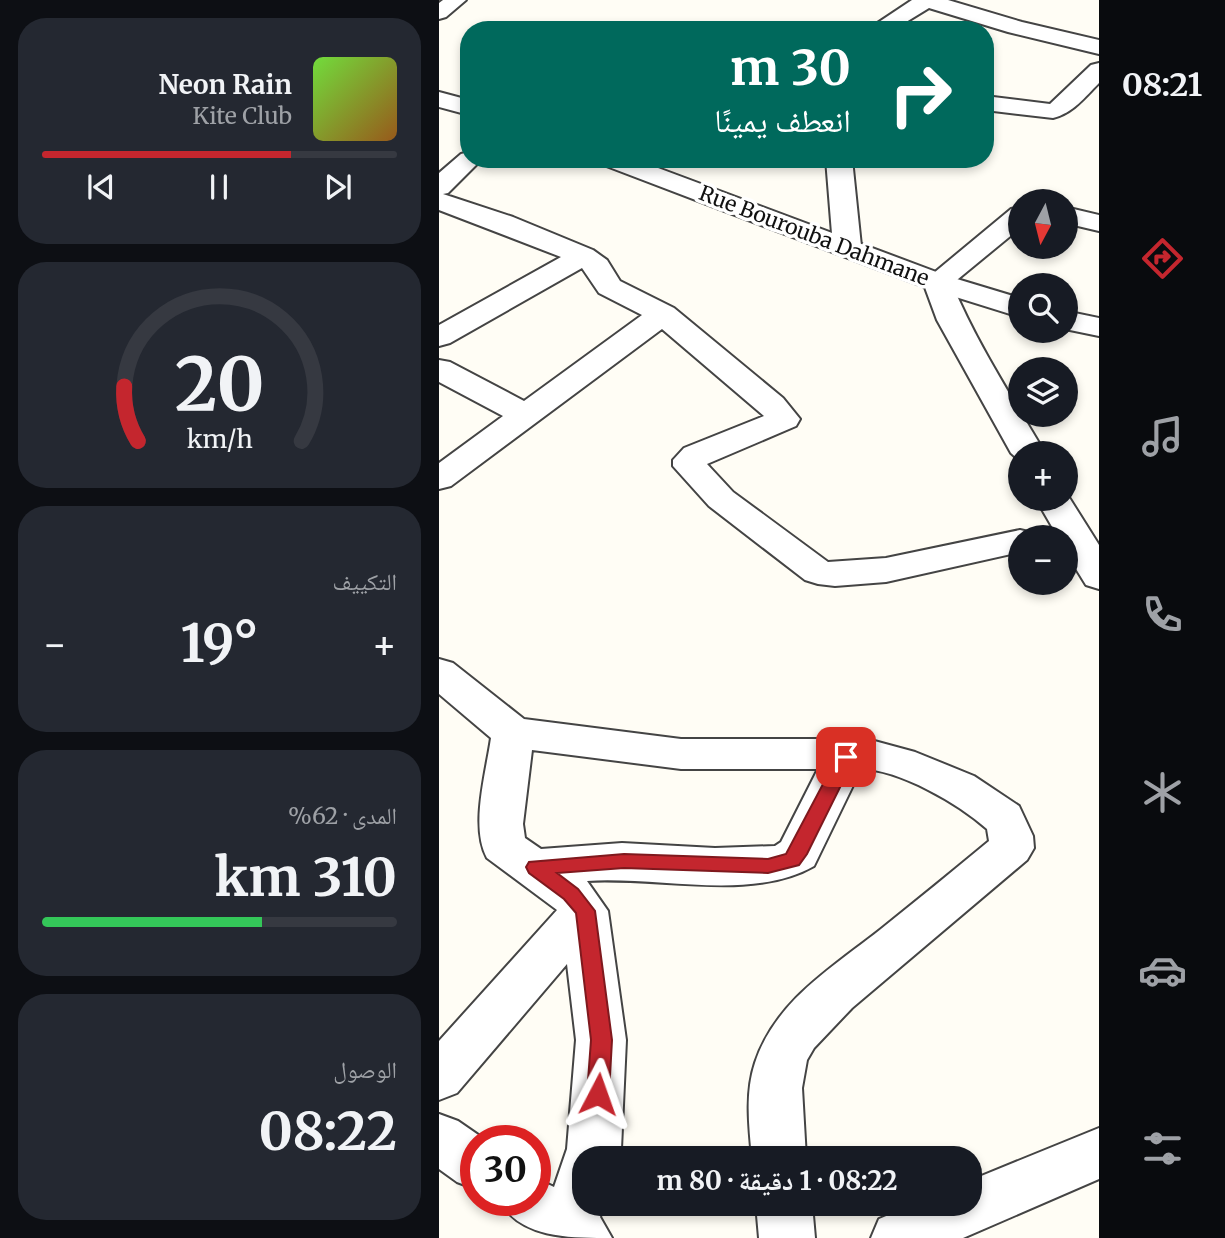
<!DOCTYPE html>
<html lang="ar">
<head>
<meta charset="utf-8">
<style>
	body { margin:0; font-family:Merriweather,"Noto Naskh Arabic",serif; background:#242831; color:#f1f3f6; direction:rtl; height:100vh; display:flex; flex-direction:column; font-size:26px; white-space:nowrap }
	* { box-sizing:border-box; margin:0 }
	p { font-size:23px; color:#9ea1a6 }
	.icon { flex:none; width:38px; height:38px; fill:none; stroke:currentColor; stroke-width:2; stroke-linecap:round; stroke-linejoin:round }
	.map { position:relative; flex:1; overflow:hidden; direction:ltr }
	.side { display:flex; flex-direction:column; gap:18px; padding:18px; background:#0d0f14; width:439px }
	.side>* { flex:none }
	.hud { position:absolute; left:21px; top:21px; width:534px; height:147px; border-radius:28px; box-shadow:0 4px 10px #0003; direction:rtl; background:#00695c; color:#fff; overflow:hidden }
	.needle { width:46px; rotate:187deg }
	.controls { position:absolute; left:569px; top:189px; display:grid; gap:14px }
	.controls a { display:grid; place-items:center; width:70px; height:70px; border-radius:50%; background:#171b24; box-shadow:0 4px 10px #0003; font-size:35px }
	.speed { position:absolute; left:21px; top:1125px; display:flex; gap:14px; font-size:35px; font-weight:700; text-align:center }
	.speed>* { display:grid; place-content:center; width:91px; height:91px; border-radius:50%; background:#171b24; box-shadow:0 4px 10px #0003; line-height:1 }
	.speed .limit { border:10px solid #d22; background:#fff; color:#111 }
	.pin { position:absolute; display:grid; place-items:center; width:60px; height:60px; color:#fff; margin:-30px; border-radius:14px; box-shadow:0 4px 10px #0006 }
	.me { position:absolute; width:77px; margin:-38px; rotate:4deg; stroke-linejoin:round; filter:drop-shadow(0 0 5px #0008) }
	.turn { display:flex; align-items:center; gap:24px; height:147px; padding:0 28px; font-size:32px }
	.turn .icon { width:91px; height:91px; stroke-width:2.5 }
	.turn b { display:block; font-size:49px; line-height:60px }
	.big { font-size:52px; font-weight:700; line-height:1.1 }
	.side .card { flex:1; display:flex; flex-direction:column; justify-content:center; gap:10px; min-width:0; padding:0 24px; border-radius:28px; background:#242831 }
	.side .dial { align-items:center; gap:0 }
	.dial svg { height:182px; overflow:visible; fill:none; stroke:#363941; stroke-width:7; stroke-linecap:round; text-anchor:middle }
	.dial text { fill:#f1f3f6; stroke:none }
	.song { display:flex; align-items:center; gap:21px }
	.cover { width:84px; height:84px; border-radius:10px; background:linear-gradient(135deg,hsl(100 70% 55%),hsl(30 70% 35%)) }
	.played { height:7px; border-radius:4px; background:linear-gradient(90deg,#c4262e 70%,#363941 70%) }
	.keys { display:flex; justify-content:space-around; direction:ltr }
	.heat { display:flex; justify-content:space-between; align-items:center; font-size:38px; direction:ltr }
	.charge { height:10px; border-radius:5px; background:linear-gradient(90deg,#34c759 62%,#363941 0) }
	.trip { position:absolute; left:133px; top:1146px; width:410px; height:70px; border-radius:28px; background:#171b24; box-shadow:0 4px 10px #0003; font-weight:700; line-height:70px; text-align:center; direction:rtl }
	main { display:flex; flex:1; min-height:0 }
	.menu { display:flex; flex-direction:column; width:126px; justify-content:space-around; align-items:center; background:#090b0e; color:#9ea1a6 }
	.menu .icon { width:49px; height:49px }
	.menu .selected { color:#c4262e }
	.menu b { font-size:32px; color:#f1f3f6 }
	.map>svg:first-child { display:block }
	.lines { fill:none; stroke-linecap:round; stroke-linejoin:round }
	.minor-casing { stroke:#444; stroke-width:4 }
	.tertiary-casing { stroke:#444; stroke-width:4 }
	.minor { fill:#fff; fill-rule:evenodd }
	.tertiary { fill:#fff; fill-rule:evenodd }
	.route { fill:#c4262e; stroke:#7f191e; stroke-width:2 }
	.labels { text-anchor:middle; stroke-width:7; stroke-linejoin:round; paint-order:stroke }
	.far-street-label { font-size:21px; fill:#111; stroke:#fff }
</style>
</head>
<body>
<main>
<nav class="menu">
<b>08:21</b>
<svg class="icon selected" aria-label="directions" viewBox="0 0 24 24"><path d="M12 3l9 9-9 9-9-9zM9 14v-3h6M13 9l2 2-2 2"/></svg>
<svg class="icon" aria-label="music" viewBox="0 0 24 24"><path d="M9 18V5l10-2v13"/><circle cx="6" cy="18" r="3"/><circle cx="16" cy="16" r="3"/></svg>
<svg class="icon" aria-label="phone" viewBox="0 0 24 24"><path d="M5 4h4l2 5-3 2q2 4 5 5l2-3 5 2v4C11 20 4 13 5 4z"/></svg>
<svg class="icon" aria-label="climate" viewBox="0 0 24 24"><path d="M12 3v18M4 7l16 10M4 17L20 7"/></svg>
<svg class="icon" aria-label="car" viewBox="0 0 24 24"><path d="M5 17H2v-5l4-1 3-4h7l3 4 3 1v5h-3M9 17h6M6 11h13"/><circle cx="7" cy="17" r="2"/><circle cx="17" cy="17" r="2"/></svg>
<svg class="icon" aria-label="filters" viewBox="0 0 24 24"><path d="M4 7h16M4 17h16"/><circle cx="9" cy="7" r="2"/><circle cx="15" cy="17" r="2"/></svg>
</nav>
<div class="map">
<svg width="660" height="1238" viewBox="0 0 660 1238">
	<rect width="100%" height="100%" fill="#fffdf5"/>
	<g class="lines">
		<!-- minor casing -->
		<g class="minor-casing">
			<path id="minor" d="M4,0H27L7,17L0,19V3Z
				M473,0H509L583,22L660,40V54L569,32L490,8L454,30H428Z
				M660,63V83C646,97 634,113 614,118L546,110V96L611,104L652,65Z
				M30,152V159H43L9,193L4,194L74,217L154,250L168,260L181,281L235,308L344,398L361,419L357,426L268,464L294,492L389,562L447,558L581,530L594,533L597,537H581V552L447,582L396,586L379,584L366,580L270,506L234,466V460L245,448L325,416L223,329L12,486L0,489V463L64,416L0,382V360L11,362L85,401L203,315L160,293L143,268L11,343L0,346V325L122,257L0,210V173L22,154Z
				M387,159H413L422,246L418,252L408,254L398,252L394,246Z
				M581,207V228L513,284C538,344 574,399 606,453H581V461L572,453L498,320L484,282L572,209Z
				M626,207L660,215V231L626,223Z
				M626,491L660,545V589L647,585L626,551V537H619L597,499H626Z
				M0,659L14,663L85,719L242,739H428L476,752L535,776L580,806L594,836L595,848L588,860L413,1008L375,1048L368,1060L363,1088L367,1158H313C310,1126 306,1093 316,1063C336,1001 394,967 442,929C478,900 514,871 550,841L548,829C520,804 460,769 422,769L375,866C313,902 218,876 148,881L169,911L187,1040L182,1149L179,1158H145V1204H165L161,1217L173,1238C128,1238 81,1238 60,1200H96V1178L115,1187L128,1149L137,1040L128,964L18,1093L0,1100V1041L118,910L48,858C31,827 47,773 52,738L0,694ZM93,750L242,769H379L342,842L336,846L276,848L183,843L102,849L86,838L84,824Z
				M0,1114L19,1121L48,1141H37V1189L18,1182L0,1169Z
				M660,1128V1179L524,1238H432L440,1219L476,1204H530V1181Z
				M317,1204H373L376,1238H320Z"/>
		</g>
		<!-- tertiary casing -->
		<g class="tertiary-casing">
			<path id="tertiary" d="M0,92L30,100V115L0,107Z
				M159,159H195L508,276L581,298V317L488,288L162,164Z
				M626,311L660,318V336L626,329Z"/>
		</g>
		<!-- minor -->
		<use href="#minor" class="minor"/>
		<!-- tertiary -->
		<use href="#tertiary" class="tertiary"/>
	</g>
	<!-- route -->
	<path class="route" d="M407,750L414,752L416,757L368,854L360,865L329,873L185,868L118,873L139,889L156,911L173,1040L170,1094L166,1101L159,1104L151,1101L148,1094L152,1040L137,913L125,899L90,873L87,867L90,862L185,854L329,859L347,854L401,752Z"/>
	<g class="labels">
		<!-- far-street labels -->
		<g class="far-street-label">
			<text transform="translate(375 236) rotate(21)" y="7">Rue Bourouba Dahmane</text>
		</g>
	</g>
</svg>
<div class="controls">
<a><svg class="needle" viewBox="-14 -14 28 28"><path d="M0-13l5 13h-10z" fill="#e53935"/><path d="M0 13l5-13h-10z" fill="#9ea1a6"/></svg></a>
<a><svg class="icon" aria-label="search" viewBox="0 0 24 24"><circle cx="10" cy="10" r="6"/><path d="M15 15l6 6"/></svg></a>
<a><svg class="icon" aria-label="layers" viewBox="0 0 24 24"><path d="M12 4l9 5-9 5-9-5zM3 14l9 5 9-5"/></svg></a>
<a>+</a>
<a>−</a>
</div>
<div class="speed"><div class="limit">30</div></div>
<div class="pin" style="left:407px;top:757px;background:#d93025"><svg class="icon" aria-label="arrive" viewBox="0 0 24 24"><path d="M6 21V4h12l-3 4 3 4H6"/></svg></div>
<svg class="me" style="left:159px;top:1094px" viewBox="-20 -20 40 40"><path d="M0-17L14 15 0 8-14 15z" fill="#c4262e" stroke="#fff" stroke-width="4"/></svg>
<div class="trip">08:22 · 1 دقيقة · 80 m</div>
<div class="hud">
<div class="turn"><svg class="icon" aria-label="right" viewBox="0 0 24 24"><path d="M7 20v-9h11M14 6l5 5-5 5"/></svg><div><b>30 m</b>انعطف يمينًا</div></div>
</div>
</div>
<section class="side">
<div class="card">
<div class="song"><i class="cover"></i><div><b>Neon Rain</b><p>Kite Club</p></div></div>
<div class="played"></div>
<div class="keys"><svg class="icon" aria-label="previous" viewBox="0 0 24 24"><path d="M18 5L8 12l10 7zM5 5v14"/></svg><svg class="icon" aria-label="pause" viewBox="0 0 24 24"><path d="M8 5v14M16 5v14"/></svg><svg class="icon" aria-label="next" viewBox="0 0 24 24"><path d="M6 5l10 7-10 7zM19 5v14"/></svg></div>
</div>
<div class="card dial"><svg viewBox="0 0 100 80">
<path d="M14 69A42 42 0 1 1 86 69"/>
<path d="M14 69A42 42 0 0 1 8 45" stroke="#c4262e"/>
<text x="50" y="56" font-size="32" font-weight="700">20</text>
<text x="50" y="72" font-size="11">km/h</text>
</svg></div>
<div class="card"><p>التكييف</p>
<div class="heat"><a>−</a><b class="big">19°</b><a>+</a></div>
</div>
<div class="card"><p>المدى · 62%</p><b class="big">310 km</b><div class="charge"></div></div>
<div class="card"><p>الوصول</p><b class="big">08:22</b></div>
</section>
</main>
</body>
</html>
